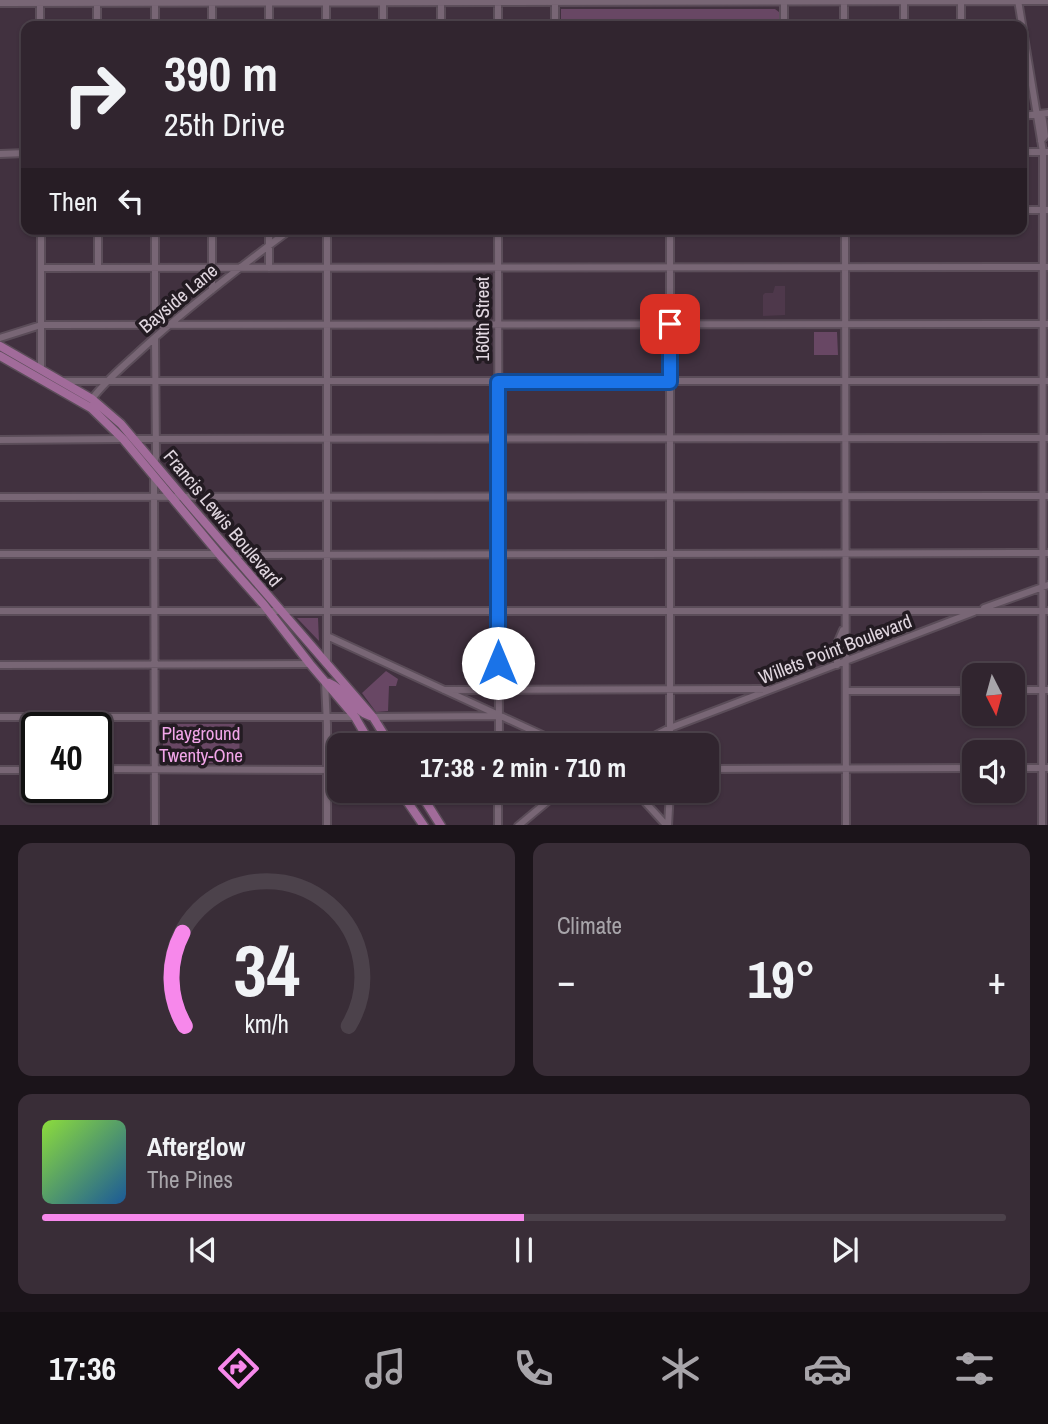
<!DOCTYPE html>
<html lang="en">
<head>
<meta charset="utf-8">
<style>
	body { margin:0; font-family:"Archivo Narrow",sans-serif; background:#392d37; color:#f1f3f6; height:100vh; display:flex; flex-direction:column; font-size:26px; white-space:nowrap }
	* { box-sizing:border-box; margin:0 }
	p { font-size:23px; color:#a8a5aa }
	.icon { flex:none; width:38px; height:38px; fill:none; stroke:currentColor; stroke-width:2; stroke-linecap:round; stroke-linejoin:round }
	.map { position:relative; height:825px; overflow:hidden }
	.sheet { display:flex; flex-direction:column; gap:18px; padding:18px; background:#1b141a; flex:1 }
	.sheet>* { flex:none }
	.banner { position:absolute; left:21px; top:21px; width:1006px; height:214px; border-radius:14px; box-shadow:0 2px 5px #0004,0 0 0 2px #4c424b; background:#31252f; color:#f1f3f6; overflow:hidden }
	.needle { width:46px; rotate:174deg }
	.tools { position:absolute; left:962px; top:663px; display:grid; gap:14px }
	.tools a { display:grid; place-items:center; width:63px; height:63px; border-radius:14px; background:#31252f; box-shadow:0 2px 5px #0004,0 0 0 2px #4c424b; font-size:35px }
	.speed { position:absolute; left:21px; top:712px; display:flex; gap:14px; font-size:35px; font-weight:700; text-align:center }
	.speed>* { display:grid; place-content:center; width:91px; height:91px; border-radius:50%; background:#31252f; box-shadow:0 2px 5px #0004,0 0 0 2px #4c424b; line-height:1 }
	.speed .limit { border:4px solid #111; border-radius:10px; background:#fff; color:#111 }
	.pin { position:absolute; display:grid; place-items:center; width:60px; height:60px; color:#fff; margin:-30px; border-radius:14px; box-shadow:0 4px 10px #0006 }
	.me { position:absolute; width:77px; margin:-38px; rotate:0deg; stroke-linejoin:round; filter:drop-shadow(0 0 5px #0008) }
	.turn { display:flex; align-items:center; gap:24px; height:147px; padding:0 28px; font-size:32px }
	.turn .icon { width:91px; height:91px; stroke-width:2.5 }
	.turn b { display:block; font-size:49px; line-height:60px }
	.then { display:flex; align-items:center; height:66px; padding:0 28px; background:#0003; gap:14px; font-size:26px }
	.big { font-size:52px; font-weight:700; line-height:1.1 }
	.sheet .card { flex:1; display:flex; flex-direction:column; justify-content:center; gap:10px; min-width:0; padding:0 24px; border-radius:14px; background:#392d37 }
	.sheet .dial { align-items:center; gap:0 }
	.dial svg { height:182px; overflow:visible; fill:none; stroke:#4c424b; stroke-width:7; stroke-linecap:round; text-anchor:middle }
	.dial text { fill:#f1f3f6; stroke:none }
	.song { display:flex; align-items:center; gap:21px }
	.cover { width:84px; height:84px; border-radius:10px; background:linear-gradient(135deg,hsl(90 70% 55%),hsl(210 70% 35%)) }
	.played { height:7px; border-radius:4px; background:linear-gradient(90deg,#f788eb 50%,#4c424b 50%) }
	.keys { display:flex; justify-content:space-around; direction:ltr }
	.heat { display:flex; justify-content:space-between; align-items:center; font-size:38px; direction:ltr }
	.sheet .tiles { flex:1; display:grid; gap:18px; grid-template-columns:1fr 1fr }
	.card:last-child { grid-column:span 2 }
	.trip { position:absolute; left:327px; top:733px; width:392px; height:70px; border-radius:14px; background:#31252f; box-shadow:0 2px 5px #0004,0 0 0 2px #4c424b; font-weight:700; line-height:70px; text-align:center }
	.menu { display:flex; height:112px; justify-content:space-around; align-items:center; background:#140f13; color:#a8a5aa }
	.menu .icon { width:49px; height:49px }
	.menu .current { color:#f788eb }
	.menu b { font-size:32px; color:#f1f3f6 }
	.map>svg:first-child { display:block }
	.built { fill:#4e384b }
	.green { fill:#684764 }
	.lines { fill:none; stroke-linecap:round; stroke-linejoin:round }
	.minor-casing { stroke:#5b4d59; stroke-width:10 }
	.major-casing { stroke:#5b4d59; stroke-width:11 }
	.minor { stroke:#786675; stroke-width:6 }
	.major { stroke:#a16b9a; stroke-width:8 }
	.route-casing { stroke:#114b97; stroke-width:18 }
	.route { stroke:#1a73e8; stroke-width:12 }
	.labels { text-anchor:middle; stroke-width:7; stroke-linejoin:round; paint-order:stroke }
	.street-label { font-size:19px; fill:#e1d7e0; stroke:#231b22 }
	.park-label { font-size:19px; fill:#f2a6e9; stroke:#231b22 }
</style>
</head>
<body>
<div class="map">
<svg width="1048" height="826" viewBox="0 0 1048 826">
	<rect width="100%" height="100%" fill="#41313f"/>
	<!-- built -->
	<path class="built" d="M775,286H785V315L763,316V295L765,293H773Z"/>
	<!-- green -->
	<path class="green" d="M561,9H775L779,12V26H561Z
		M814,332H837L838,355H814Z
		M297,618H318L319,642V641Z
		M386,671L398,679L396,686H389L388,711L376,712L362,693Z
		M163,724H240L239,763H163Z"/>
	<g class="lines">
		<!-- minor casing -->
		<g class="minor-casing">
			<path id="minor" d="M40,0V26
				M97,0V26
				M155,0V26
				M212,0V26
				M269,0V26
				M326,0V26
				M383,0V26
				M441,0V26
				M498,0V26
				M555,0V26
				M844,0V26
				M904,0V26
				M961,0V26
				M1018,0L1043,152L1042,826
				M0,3L1048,1
				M784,26V0
				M1022,116L1048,113
				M1041,141L1045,136L1042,114
				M1022,152H1048
				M0,154L26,153
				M1022,210H1048
				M41,229V369
				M98,229V268
				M269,229V268
				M327,229V664
				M498,229L499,746
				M670,229V746
				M845,229L846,826
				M41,268L1048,267
				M212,290V229
				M155,325V229
				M0,338L41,325L1048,324
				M63,381H1048
				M92,399C106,380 125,365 142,349C189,306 240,267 291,229
				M135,439L1048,438
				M0,440L123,439
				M154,462L156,457L155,338
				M154,476L155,826
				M0,497L1048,496
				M0,554H219
				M234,555L1048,553
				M984,608L1048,585
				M0,611H1048
				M327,636L566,746
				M0,665L310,664
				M837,665V644L843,630
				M325,682L327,725V826
				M444,690L767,689
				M1013,690H1048
				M846,691H975
				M0,717H357
				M371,717L499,716
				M635,746L670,728L974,612
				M1013,768H1048
				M96,769L340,770
				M707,769L975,768
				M0,770H37
				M635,791L667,826
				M498,826V791
				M518,826L560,791
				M668,826L670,791"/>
		</g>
		<!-- major casing -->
		<g class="major-casing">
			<path id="major" d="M0,346L92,399L121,424L188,503L373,717L391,746
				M0,356L91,408L123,439L219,554L264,605L310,664L355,717L372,746
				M329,683C347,690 352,710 370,716
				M400,791L424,826
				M419,791L441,826"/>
		</g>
		<!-- minor -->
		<use href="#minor" class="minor"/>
		<!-- major -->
		<use href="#major" class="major"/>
	</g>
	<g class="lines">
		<!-- route casing -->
		<g class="route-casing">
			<path id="route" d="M498,663V382H670V324"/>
		</g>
		<!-- route -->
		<use href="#route" class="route"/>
	</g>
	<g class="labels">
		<!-- street labels -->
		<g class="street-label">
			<text transform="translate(178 298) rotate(-40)" y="7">Bayside Lane</text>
			<text transform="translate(482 319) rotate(-90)" y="7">160th Street</text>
			<text transform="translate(223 518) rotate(50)" y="7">Francis Lewis Boulevard</text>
			<text transform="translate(835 649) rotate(-21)" y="7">Willets Point Boulevard</text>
		</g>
		<!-- park labels -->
		<g class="park-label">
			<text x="201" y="740">Playground<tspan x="201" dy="22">Twenty-One</tspan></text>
		</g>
	</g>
</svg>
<div class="tools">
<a><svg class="needle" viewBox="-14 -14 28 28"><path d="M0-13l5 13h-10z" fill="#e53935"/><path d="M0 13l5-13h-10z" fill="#a8a5aa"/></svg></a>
<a><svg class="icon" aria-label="sound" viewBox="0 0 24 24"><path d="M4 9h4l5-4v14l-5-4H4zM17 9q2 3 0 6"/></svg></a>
</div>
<div class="speed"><div class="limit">40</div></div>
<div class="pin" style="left:670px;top:324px;background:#d93025"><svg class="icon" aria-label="arrive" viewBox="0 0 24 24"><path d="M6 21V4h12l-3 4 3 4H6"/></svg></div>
<svg class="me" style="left:498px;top:663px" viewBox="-20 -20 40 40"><circle r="19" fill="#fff"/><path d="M0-13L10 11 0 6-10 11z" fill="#1a73e8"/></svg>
<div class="trip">17:38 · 2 min · 710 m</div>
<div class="banner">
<div class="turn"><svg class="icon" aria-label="right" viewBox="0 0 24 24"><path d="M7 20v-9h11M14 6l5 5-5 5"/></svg><div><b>390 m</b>25th Drive</div></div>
<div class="then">Then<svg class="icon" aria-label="left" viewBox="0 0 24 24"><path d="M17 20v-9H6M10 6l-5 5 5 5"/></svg></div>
</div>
</div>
<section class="sheet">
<div class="tiles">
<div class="card dial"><svg viewBox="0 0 100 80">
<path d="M14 69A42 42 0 1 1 86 69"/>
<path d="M14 69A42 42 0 0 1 13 28" stroke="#f788eb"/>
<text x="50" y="56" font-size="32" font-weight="700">34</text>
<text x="50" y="72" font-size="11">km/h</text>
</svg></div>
<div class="card"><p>Climate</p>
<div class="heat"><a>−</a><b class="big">19°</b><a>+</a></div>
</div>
<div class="card">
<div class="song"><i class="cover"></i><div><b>Afterglow</b><p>The Pines</p></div></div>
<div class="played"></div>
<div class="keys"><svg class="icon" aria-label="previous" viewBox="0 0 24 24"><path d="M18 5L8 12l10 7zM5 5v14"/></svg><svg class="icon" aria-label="pause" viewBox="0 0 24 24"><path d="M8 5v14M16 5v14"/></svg><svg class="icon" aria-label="next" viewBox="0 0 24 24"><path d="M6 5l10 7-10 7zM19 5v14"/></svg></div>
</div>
</div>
</section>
<nav class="menu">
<b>17:36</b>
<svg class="icon current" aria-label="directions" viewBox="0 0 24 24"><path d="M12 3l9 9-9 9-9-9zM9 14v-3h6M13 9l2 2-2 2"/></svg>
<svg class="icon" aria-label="music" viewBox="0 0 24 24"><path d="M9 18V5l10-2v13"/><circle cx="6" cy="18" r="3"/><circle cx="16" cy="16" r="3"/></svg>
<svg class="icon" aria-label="phone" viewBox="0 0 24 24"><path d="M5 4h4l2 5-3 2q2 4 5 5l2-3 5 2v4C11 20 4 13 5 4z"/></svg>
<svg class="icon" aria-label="climate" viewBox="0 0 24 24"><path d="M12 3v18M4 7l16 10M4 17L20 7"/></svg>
<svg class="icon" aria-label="car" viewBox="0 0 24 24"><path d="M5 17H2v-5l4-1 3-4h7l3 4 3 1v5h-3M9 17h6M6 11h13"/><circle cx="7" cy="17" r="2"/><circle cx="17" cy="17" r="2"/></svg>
<svg class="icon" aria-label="filters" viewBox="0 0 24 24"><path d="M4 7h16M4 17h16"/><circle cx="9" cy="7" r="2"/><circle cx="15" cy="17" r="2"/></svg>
</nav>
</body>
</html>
